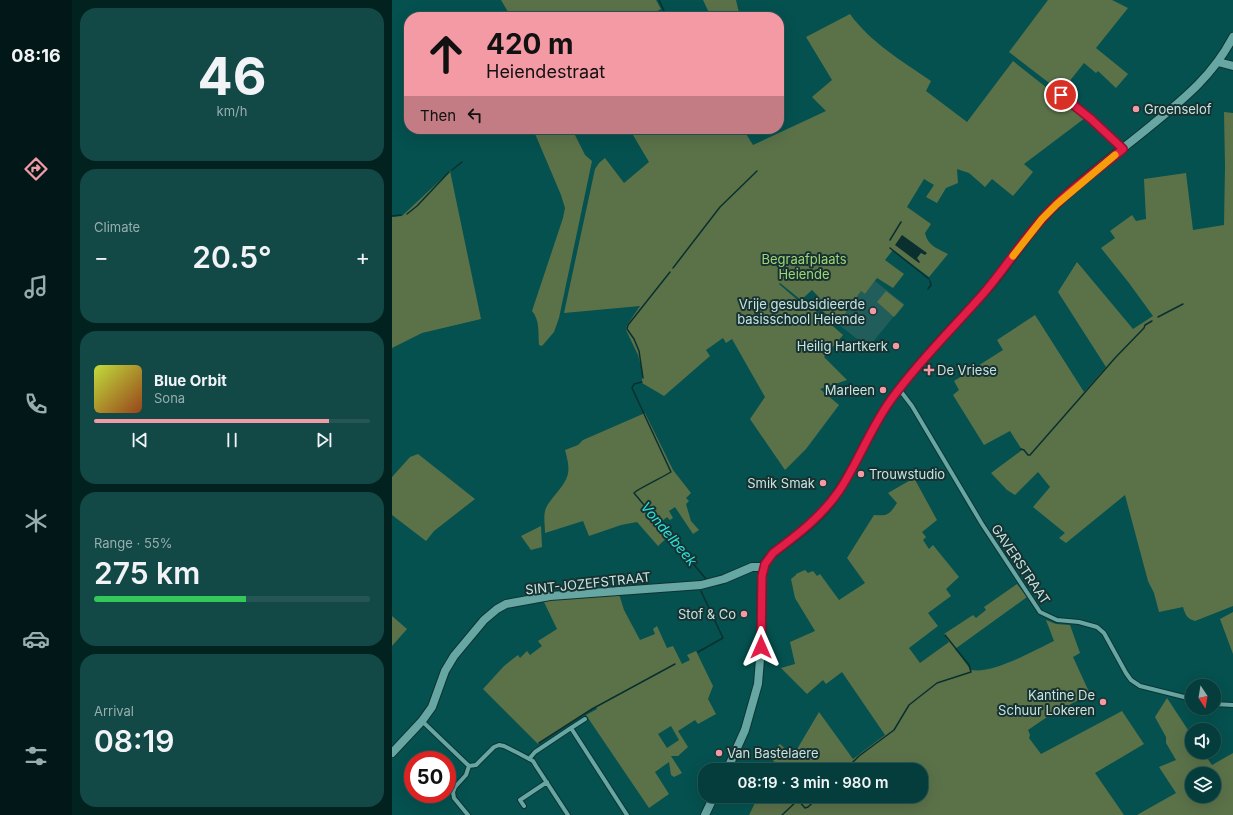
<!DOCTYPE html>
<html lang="en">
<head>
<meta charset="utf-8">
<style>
	body { margin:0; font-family:Inter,sans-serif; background:#124846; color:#f1f3f6; height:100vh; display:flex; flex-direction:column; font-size:15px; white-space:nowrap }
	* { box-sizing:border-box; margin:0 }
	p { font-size:13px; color:#97aeaf }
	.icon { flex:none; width:22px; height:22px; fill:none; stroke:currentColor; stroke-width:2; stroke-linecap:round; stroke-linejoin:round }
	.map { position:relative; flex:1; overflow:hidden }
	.drawer { display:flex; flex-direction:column; gap:8px; padding:8px; background:#022220; width:320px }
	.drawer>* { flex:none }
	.banner { position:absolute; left:12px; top:12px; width:380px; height:122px; border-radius:16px; box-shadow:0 4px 16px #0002,0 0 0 1px #255655; background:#f49aa5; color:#111; overflow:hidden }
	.needle { width:26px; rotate:168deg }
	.controls { position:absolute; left:793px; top:679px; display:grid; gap:8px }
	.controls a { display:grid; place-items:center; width:36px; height:36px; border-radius:50%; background:#043d3b; box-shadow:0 4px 16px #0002,0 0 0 1px #255655; font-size:20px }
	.speed { position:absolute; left:12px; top:751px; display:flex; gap:8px; font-size:20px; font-weight:700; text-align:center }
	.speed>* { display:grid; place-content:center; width:52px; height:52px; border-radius:50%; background:#043d3b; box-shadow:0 4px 16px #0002,0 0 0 1px #255655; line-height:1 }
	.speed .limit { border:6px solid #d22; background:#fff; color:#111 }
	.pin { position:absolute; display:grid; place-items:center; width:34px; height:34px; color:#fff; margin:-17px; border:2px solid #fff; border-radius:50%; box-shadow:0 1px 4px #0007 }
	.me { position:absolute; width:44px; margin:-22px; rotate:0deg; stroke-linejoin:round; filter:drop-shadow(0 0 3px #0008) }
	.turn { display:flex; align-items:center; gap:14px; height:84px; padding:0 16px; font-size:18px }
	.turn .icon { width:52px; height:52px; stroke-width:2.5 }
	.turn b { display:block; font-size:28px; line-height:34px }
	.then { display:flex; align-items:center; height:38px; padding:0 16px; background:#0003; gap:8px; font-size:15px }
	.big { font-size:30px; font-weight:600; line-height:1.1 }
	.drawer .card { flex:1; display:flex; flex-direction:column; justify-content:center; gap:6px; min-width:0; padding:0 14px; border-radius:16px; background:#124846 }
	.drawer .dial { align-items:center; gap:0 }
	.dial b { font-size:52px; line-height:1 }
	.song { display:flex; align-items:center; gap:12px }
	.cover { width:48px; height:48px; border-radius:6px; background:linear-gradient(135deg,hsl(70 70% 55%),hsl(20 70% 35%)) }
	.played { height:4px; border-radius:2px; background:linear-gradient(90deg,#f49aa5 85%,#255655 85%) }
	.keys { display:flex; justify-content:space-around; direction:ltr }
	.heat { display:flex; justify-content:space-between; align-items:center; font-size:22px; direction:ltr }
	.charge { height:6px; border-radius:3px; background:linear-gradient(90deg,#34c759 55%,#255655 0) }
	.trip { position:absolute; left:306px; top:763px; width:230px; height:40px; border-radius:16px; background:#043d3b; box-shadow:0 4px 16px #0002,0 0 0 1px #255655; font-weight:600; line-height:40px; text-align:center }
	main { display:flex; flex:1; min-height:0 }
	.dock { display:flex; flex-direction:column; width:72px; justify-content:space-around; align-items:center; background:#021818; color:#97aeaf }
	.dock .icon { width:28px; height:28px }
	.dock .active { color:#f49aa5 }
	.dock b { font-size:18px; color:#f1f3f6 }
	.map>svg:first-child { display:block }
	.built { fill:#215d5b }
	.green { fill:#5b7249; fill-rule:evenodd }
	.water { fill:#09302f }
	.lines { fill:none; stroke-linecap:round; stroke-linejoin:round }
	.stream { stroke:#09302f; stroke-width:1.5 }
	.street-casing { stroke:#103332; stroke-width:6 }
	.secondary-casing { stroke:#103332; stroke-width:10 }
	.street { stroke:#66a6a3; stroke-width:4 }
	.secondary { stroke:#66a6a3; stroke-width:8 }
	.route-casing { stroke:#92132f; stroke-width:10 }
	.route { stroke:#e11d48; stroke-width:7 }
	.slow { stroke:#f59e0b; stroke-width:7 }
	.poi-dot { fill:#f49aa5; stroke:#173231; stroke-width:1.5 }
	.labels { text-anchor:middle; stroke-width:4; stroke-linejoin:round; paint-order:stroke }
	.poi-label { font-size:13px; fill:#c5e4e2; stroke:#173231; text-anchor:end }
	.park-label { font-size:13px; fill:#a2d577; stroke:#173231 }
	.street-label { font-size:13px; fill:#c5e4e2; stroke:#173231 }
	.water-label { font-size:14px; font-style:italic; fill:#2be2dd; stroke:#173231 }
</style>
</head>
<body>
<main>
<nav class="dock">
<b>08:16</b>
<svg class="icon active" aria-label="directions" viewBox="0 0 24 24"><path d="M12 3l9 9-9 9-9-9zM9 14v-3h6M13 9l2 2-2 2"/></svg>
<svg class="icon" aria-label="music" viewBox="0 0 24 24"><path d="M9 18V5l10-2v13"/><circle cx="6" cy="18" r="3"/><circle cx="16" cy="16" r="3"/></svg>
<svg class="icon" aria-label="phone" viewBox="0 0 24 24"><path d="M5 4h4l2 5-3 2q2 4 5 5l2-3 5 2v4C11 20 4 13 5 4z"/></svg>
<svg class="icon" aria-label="climate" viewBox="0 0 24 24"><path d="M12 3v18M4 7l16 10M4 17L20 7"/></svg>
<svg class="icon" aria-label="car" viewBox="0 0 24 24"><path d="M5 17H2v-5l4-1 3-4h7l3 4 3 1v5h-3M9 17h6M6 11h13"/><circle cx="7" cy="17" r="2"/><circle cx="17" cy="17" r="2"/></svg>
<svg class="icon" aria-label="filters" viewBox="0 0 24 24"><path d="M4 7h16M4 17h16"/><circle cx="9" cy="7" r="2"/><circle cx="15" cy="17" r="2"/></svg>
</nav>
<section class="drawer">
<div class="card dial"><b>46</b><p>km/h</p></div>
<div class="card"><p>Climate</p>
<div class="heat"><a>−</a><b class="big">20.5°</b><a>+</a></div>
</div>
<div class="card">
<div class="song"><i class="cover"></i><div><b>Blue Orbit</b><p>Sona</p></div></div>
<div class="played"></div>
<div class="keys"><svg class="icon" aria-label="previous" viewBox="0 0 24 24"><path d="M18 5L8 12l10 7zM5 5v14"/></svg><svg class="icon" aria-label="pause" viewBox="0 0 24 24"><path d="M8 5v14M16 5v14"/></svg><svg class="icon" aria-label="next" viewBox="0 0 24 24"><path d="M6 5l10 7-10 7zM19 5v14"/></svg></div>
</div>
<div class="card"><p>Range · 55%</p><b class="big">275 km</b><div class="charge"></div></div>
<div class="card"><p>Arrival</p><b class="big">08:19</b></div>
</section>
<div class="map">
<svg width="841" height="815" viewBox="0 0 841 815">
	<rect width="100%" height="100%" fill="#05514f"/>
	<!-- built -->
	<path class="built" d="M483,281L512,304L480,343L483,346L479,350L446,324L469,291L473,294Z"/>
	<!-- green -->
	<path class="green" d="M109,0H264L269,9L254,17H119Z
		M311,0H344L348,17H319Z
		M656,0H720L736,8L704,48L736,74L724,88L706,71L704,73L692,63L669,92L617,52Z
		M458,14C478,42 510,61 539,81L534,91L575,122L621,61L693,118L632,164L641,172L621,196L600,179L593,187L577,173L565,169L566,183L554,188L545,203L534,197L542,185L532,179L515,207L539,224L533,233C536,246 545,248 556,254L537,277L501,250L493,260L512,274L501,288L485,278L473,294L469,291L446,324L420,302L426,296L420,290L409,300L388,283L387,284L409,303L411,300L451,335L432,357L455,380L428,389L447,405L414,449L393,470L358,419L373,397L340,339L334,343L331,338L314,350L318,356L272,396L250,383V370L246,355L234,330L235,325L248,306L172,313L203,169L207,163L213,158L232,183L257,162L241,135L252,129H351L361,145L434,111L420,97L440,80L414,37Z
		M832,112L841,113V606L803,621C795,619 793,614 791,607L767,612L762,593L756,581L733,495L674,543L667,538L673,533L641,507L658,487L646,472L623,495L615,490L599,473L630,450L618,431L592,445L561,395L567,390L562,381L611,350L605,340L643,315L692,392L714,367L666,292L685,262L741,329L761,316L737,283L709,248L723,238L718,231L740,215L744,221L754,219L752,179L794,173L801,230L832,225L833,166Z
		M141,129H180L193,155L200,161L167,318L162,332L150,346L147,345C146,333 148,320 140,311L171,218L173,208L169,195Z
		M58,171L89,319L30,333L0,348V217L10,216Z
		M494,291L512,305L502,317L485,302Z
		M253,413L281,470L299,493L294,498L297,501L294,504L299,521L307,530L301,534L283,507L277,511L281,518L278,520L275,517L268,523L277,536L266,546L245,522L229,525L197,536L191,521L153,533C153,525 151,515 154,508C156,503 160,499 163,495C178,477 179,472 173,450L186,445L191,440Z
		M26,454L83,499L42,531L34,541L0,515V477L18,457Z
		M522,478L545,520L530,532L534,537L531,540L537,549L541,545L567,577L554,589L559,596L536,613L546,626L517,648L528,663L557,642L552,634L581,615L584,618L594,610L592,607L625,584L635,597L563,649L579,670C601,674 641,651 662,641L654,620L664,624L678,625L688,653L681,657L698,694L658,715L636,730L638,735L637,738L649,754L730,711L752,744L703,773L732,815H357L363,803L353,796H529V770H390L376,755L388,744L401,756L427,712L461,759L493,735L450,672L434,684L431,680L415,694L389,668L403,664L398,642L423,631L403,598L399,579L404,575V574L413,570L416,573L421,571L425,576L428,574L447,600L473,583L455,558L482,515C496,516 497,515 505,503L496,493Z
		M149,526L150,547L139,550L129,536Z
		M227,594L232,610L248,640L263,634L261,629L265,626L275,648L281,646L290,664L298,660L295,655L304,651L321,686L316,699L324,714L306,724L303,720L286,731L296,747L286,756H279L290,773L282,777L279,775L277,762L263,772L277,794L257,808L194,715L205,709L204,707L146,744L91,689L112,666L126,655L128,658L135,651L138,655L150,646L146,641L165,629L151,600ZM279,726L287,740L275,748L266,734Z
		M841,612V654L828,619Z
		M0,616L15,629L0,646Z
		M775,698L800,736V752H811L820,765L841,753V815H745L784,793L767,767L784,760L774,743V737L763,717ZM800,774H822V796H800Z"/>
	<!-- water -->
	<path class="water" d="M510,235L535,253L533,255L529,253L525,258L528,262L527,263L503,245Z"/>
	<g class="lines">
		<!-- stream -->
		<path class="stream" d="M267,0L272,11
			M260,17L268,13
			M60,170L70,162
			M15,214L25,206L57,172
			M0,216L9,215
			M498,240L509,222
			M498,248L537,279
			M281,268L328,207L365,171
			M536,289L539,285L538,281
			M766,317L791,304
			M251,378L247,351L242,339L235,329L236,325L278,272
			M250,382L242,384L240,388L279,472C273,476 244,490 242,493L314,579
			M629,449L632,450L636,455H638L723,358L752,328L753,325L760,321
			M306,652L331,638L309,591
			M147,743L200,709L283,664
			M453,770L467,756L502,730L517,705L545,683L579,672L577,665L553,635
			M390,815L406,800L413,808L416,807L428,796"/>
		<!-- street casing -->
		<g class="street-casing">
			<path id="street" d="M659,87L699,119L731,149
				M507,389L520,406L590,524L648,612L665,620L687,622L705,627L712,633L734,673L739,680L748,686L800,699
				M822,704L841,705
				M30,721L77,766L84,765L102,747L107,745L112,746L126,753L141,761L144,766L176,815
				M179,728L193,719
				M137,759L143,752L179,728L235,815
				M132,806L128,800L155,782
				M76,815L62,798L61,792L63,787L74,775L77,766"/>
		</g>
		<!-- secondary casing -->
		<g class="secondary-casing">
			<path id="secondary" d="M826,62L841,66
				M0,753L30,721L40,707L53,671L62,656L92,620L105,609L114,604L158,596L309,585L332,579L360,567H371
				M335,770L353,730L366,684L369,647L370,576L373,563L381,553C401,538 423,523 439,502C464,470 476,430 501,397C530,357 566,323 598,286C617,264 632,238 652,217C684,182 725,154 761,124C794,97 821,75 841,37
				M313,815L322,796"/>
		</g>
		<!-- street -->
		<use href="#street" class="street"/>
		<!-- secondary -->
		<use href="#secondary" class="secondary"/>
	</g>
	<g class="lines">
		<!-- route casing -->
		<g class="route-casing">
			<path id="route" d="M369,647L370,576L373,564L381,553C405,535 429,517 447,491C467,461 479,426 501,397C528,360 561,328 591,294C612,270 629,242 651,218C674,192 704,171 731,149L699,119L669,95"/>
		</g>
		<!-- route -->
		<use href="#route" class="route"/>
		<!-- slow -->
		<path class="slow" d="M621,256L650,219L665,204L723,155"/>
	</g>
	<!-- markers -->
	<g class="poi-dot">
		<circle cx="744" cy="109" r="4"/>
		<circle cx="481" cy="311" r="4"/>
		<circle cx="504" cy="346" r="4"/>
		<path d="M535 364h4v4h4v4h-4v4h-4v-4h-4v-4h4z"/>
		<circle cx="491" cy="390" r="4"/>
		<circle cx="469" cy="474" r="4"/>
		<circle cx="431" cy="483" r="4"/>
		<circle cx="352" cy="614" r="4"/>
		<circle cx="711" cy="702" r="4"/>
		<circle cx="327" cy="753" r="4"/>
	</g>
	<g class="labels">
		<!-- poi labels -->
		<g class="poi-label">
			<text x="752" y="114" text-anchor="start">Groenselof</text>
			<text x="473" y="309">Vrije gesubsidieerde<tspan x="473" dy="15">basisschool Heiende</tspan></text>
			<text x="496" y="351">Heilig Hartkerk</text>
			<text x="545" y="375" text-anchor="start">De Vriese</text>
			<text x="483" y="395">Marleen</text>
			<text x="477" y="479" text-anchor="start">Trouwstudio</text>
			<text x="423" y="488">Smik Smak</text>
			<text x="344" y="619">Stof &amp; Co</text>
			<text x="703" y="700">Kantine De<tspan x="703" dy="15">Schuur Lokeren</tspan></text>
			<text x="335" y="758" text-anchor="start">Van Bastelaere</text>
		</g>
		<!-- park labels -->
		<g class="park-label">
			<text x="412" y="264">Begraafplaats<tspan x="412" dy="15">Heiende</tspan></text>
		</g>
		<!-- street labels -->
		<g class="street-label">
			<text transform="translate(629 564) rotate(56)" y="5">GAVERSTRAAT</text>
			<text transform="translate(196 583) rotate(-6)" y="5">SINT-JOZEFSTRAAT</text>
		</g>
		<!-- water labels -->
		<g class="water-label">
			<text transform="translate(277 534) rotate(50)" y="5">Vondelbeek</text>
		</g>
	</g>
</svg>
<div class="controls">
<a><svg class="needle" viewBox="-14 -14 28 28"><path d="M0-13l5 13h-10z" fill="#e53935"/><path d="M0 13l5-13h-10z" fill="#97aeaf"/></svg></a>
<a><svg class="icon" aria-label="sound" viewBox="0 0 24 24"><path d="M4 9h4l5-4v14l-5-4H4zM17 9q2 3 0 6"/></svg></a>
<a><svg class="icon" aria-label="layers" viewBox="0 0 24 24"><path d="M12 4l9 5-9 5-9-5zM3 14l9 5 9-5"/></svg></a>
</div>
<div class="speed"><div class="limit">50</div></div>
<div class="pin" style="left:669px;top:95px;background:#d93025"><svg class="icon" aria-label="arrive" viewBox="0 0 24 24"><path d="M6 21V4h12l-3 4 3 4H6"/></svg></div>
<svg class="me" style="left:369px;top:647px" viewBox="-20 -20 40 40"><path d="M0-17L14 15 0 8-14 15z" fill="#e11d48" stroke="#fff" stroke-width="4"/></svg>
<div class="trip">08:19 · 3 min · 980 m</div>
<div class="banner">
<div class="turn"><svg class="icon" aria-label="ahead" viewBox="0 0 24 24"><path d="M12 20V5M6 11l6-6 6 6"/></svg><div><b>420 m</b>Heiendestraat</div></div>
<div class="then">Then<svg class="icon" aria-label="left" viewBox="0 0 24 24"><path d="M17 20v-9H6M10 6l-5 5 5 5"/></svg></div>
</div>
</div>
</main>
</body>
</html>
